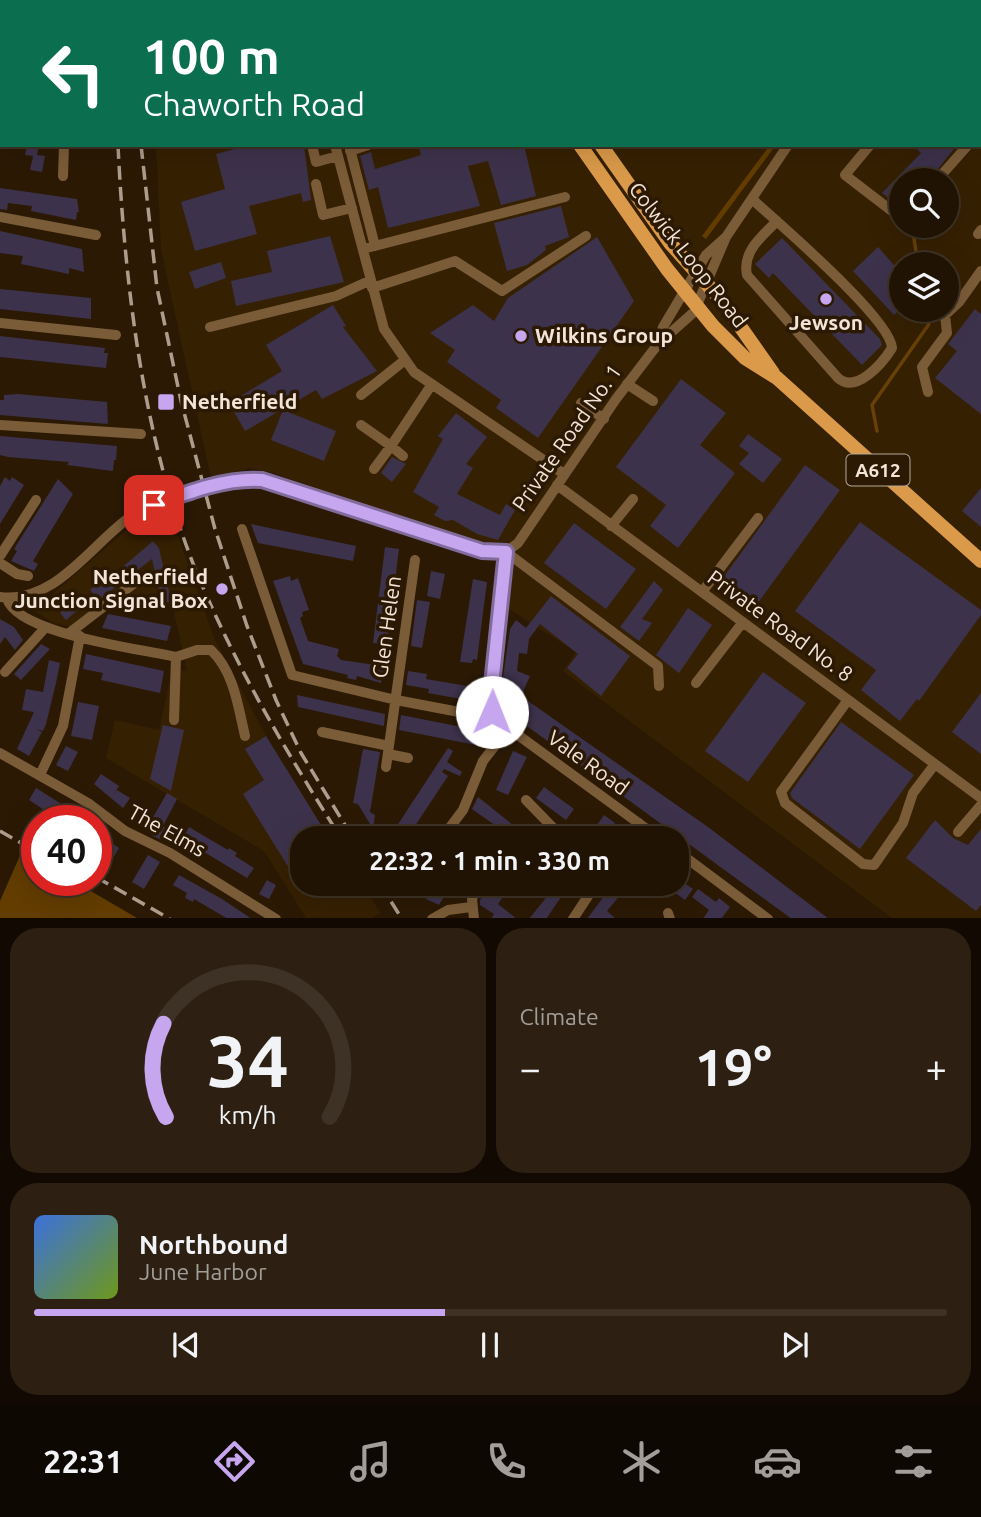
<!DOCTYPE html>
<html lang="en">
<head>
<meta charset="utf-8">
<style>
	body { margin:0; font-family:Ubuntu,sans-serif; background:#2d2012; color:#f1f3f6; height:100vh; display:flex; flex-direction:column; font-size:26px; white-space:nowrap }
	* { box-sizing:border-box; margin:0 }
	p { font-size:23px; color:#a29e9a }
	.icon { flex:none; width:38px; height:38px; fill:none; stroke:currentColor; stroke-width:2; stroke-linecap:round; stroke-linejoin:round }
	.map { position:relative; height:918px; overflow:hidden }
	.drawer { display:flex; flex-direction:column; gap:10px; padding:10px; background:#120a02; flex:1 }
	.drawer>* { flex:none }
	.banner { position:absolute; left:0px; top:0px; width:982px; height:147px; box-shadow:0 7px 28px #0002,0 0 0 2px #3d3225; background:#0b6e4f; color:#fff; overflow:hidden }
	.tools { position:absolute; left:889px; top:168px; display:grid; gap:14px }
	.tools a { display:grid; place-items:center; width:70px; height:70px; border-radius:50%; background:#201303; box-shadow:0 7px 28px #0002,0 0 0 2px #3d3225; font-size:35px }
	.speed { position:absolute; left:21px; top:805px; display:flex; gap:14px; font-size:35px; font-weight:700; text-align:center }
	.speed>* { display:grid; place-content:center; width:91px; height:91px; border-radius:50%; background:#201303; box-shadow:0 7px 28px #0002,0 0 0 2px #3d3225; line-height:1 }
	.speed .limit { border:10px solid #d22; background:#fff; color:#111 }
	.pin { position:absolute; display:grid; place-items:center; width:60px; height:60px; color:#fff; margin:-30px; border-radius:14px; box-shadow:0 4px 10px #0006 }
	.me { position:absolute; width:77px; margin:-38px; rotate:1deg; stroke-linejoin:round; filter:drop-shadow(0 0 5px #0008) }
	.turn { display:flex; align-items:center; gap:24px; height:147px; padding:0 28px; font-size:32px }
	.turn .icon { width:91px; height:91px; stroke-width:2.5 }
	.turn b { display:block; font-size:49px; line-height:60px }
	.big { font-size:52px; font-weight:600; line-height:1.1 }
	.drawer .widget { flex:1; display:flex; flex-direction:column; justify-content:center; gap:10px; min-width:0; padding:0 24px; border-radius:28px; background:#2d2012 }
	.drawer .dial { align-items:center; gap:0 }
	.dial svg { height:182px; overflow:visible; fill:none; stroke:#3d3225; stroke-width:7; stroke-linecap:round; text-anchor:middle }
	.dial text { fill:#f1f3f6; stroke:none }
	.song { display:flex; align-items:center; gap:21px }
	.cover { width:84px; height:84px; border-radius:10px; background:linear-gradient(135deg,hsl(220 70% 55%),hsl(80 70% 35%)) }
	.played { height:7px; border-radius:4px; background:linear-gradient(90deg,#c7a6f0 45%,#3d3225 45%) }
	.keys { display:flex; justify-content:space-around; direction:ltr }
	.heat { display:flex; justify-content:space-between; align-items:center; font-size:38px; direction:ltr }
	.drawer .tiles { flex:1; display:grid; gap:10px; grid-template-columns:1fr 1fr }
	.widget:last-child { grid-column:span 2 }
	.trip { position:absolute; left:290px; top:826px; width:399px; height:70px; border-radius:28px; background:#201303; box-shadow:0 7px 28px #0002,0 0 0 2px #3d3225; font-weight:600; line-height:70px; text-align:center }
	.dock { display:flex; height:112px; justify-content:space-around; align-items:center; background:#0d0801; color:#a29e9a }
	.dock .icon { width:49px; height:49px }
	.dock .on { color:#c7a6f0 }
	.dock b { font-size:32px; color:#f1f3f6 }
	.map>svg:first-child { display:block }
	.built { fill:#362002; fill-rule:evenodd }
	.forest { fill:#633d00 }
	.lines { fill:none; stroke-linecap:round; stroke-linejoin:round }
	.stream { stroke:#674106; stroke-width:3.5 }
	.building { fill:#3d324b }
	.minor { stroke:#7b5c38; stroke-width:10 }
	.major { stroke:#da9a49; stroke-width:14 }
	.rail { stroke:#ac9d8d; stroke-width:3.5; stroke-dasharray:14 7; stroke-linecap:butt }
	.minor-bridge { stroke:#7b5c38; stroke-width:10 }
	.route-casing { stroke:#816c9c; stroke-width:18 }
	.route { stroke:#c7a6f0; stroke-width:12 }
	.poi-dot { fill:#c7a6f0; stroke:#2b1904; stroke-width:2.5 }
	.labels { text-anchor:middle; stroke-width:7; stroke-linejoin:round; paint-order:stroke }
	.shield { fill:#2b1904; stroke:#b6a898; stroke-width:2 }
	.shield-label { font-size:19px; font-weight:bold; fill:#f2e5d8 }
	.street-label { font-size:21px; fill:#f2e5d8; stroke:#2b1904 }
	.poi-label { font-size:21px; font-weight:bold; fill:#f2e5d8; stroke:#2b1904; text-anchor:start }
</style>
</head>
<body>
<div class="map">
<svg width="981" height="919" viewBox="0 0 981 919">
	<rect width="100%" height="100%" fill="#2b1904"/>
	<!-- built -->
	<path class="built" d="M152,0H473L474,2H152Z
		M604,0H981V918H892L563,671L576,652L509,609L514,557L273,473L250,468L211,478L161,250L156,145H980V2H601ZM901,180H947V226H901ZM901,264H947V310H901Z
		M169,511L215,640L266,736L329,838H303V884H361L381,913L372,918H306L264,851L106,758L115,720L159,730L172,669L187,671L173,608L126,595L81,629L54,623L30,608L47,599L123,533L142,521Z"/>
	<!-- forest -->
	<path class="forest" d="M770,145H776L706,239L702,236Z
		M22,851L37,860V880H72L137,918H0V901Z"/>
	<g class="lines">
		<!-- stream -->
		<path class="stream" d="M912,226L918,264
			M877,431L872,405L929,324L926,310"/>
	</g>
	<!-- building -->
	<path class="building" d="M27,145H39L37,155L45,156L42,172L30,170L33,156L25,155Z
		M249,145H304L311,200L303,202L301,193L249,206L257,234L195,251L181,202L225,189L216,154Z
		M418,145H524L536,196L501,205L488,161L468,166L480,206L388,228L378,187L369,190L360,156L371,152L375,169L421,155Z
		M913,145H957L929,180H901V208L882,193L921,153Z
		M0,188L77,199L79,212H77L76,220L31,211L32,206L8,203L7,210L0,209Z
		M561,206L569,237L545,246L546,250L527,265L507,271L494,223Z
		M0,231L82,249L84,272L69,268V274L21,264L23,256L0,253Z
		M330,236L344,282L236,306L231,281L272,272L267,251Z
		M597,237L634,301L538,438L496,408L501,400L447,362L455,350L430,333L473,305L494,321L508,298Z
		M782,238L880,339L882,345L862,365L773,273L769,278L755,264Z
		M878,247L901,273V279L894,286L901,293V308L894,315L853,271Z
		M221,262L226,278L195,289L189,272Z
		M0,289L91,298V319L0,309Z
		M333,305L346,326L343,327L377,371L322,399L316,390L245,431L229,403L282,371L266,345Z
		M975,309L981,314V414L935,378L957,351L948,344Z
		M0,336L105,348L104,353H108L106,368L0,357Z
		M681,379L726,413L700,445L735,473L678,548L650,526L666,505L616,467Z
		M18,394L107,402L108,424L0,415V400H4V395Z
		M283,410L336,431L324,461L271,440Z
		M456,413L487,437L466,464L473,468L457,494L500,515L506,504L515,510L498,540L477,534L453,520L445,521L434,515L439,507L413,492L443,439L438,436Z
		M748,434L782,459L763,483L739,464L749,453L739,446Z
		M0,436L117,446L116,460H114L113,471L67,465L69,462L8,457L0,455Z
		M392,457L406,464L392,482L381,473Z
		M805,465L840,490L755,607L720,582Z
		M5,477L10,481L12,477L24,485L0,524V486Z
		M58,479L73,494L33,561L38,564L34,571L11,561L17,551L14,549Z
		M981,488V527L962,511Z
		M860,522L981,610V615L919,701L917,699L900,721L861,690L876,670L795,611Z
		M574,523L636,569L606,609L544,563Z
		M251,524L356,546L353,561L258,543Z
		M153,541L159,548L171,601L162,604L152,559L99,600L90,590L108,574L111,577Z
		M385,547L399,549L387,645L373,643Z
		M431,571L445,574L440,599L427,596Z
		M290,576L291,581L298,578L309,610L302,612L303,616L300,618L308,641L339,649L337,656L341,660L389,667L387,679L382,678L381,683L357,676L356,680L347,678L348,675L303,664L273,581Z
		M473,579L487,582L477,660L473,659L472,663L460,662Z
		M654,581L663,590L642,619L652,623L639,641L620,627Z
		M551,596L630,656L601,696L567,668L578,654L540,624L529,639L527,654L519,653L517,671L530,676L521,696L708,827L829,919H792L502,708L500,698L510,629L516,620L526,628Z
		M417,600L430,602L422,648L411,646Z
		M74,601L80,608L66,620L60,613Z
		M688,608L712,625L679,673L656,655Z
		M108,614L171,626L167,641L102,628Z
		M0,619L14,627L23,640L15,650L5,637L0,644Z
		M41,644L50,649L21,680L14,674Z
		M86,654L164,671L160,693L101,680L103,673L83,669Z
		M49,660L60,663L56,683L46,724L43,731L36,729L42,732L29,756L17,749L34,712L22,710L26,689L43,692Z
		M408,671L427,674L426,679L473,687L472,701L428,693L429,689L406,685Z
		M763,672L806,703L748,782L705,751Z
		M981,693V754L952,732Z
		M297,695L385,714L384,726L298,707Z
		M78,702L99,706L92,740L71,736Z
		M401,715L472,729L487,732L481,746L399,730Z
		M841,722L914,775L860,849L792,798L790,793Z
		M163,725L184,730L171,791L150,779Z
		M266,736L329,838H303V871L294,876L243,794L264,780L245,749Z
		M66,746L78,752L68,771L56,765Z
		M448,748L453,751L447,762L462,772L460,776L444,769L442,772L448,776L407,838H389Z
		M363,749L380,752L370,812L375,815L373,829L358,804L353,803Z
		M513,751L527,757L508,795L496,790Z
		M101,774L119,786L114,794L117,790L130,798L123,808L94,784Z
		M544,787L574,809L566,820L536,798Z
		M36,788L68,808L61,821L29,800Z
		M167,793L177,799L163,826L168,829L162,840L151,835L154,829L148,826Z
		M478,797L518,829L521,826L528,831L525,835L530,838H509L495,828L496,826L472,809Z
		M604,815L615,823L607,833L601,838H588Z
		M935,820L953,838L968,845L981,829V905L976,911L906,858Z
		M189,827L228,850L229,848L237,853L235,856L254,868L247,878L186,841L188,837L185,834Z
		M96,833L119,848L113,858L96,848Z
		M148,855L160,862L144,889L132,882Z
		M179,875L222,899L252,919H228L194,899L193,902L185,898L187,893L173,885Z
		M677,878L693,889L685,900L663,884H677Z
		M267,880L276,885L269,899L259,894Z
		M433,884H452L439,905L426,899Z
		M493,884H512L498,904L517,919H491L494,914L480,905V900Z
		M557,884H570L546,919H529Z
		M613,884L626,888L607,911L616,919H587Z
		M698,889L716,902L719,898L730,907L721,919H703L709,910L692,897Z"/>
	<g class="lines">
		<!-- minor -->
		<path class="minor" d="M298,0V2
			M500,0L501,2
			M887,0L889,2
			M918,0L919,2
			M970,2L972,0
			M0,39H2
			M980,95L981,96
			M0,115L2,116
			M980,131L981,130
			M312,145L316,162L338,156
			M335,145L384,329L414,372L564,474
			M349,145L375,246
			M870,145L845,175L901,218
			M350,151L368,145
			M63,176L64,145
			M937,180L968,145
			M316,184L323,215L352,208
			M752,199C778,223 891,319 892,348C882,364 856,394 838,378L747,275C742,252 761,237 777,221
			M0,217L96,235
			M978,234L981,230
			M363,249L565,197
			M372,288L455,261L502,291L586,236
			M0,323L116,335
			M210,327L336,296L371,280
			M658,344L663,327L706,255L726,237L788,145
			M627,384L653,401
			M928,392L922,367L947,333L945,315L959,302L981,271
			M361,395L405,360
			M581,403L604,419
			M0,425L141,434
			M361,425L391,446L432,384
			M374,469L391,446L403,456
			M219,485L245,479L273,483L482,551L506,552L518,543L616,399L658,344L694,312L726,237
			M557,485L981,798
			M611,526L633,499
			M242,529L292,675L396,700L496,719
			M506,552L491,694L496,719L659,838
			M506,552L658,666L659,686
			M0,556L36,500
			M0,563L17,574L28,576
			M702,592L758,518
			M0,597C53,604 88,549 126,520C139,510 155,505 170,499
			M7,598C16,634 142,649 176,657
			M68,634L137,581
			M176,657L197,650H211C234,672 238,706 245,736
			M5,672L45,628
			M696,683L743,622
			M848,700L781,792L785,803L863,864L874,865L877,861L903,823L913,793L935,764
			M174,720L176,657
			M322,732L389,746
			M0,753L88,803L125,831L170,853L276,919
			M388,754L408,758
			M386,767L415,560
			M40,775L63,726L80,636
			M526,800L563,838
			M958,832L981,805
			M442,838L463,810L483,761L508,729
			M628,838L639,823
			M677,851L768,919
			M668,913L670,919
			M432,919L448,910L471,907
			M474,919L472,899L479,884
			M573,919L596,884"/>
		<!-- major -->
		<path class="major" d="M490,0L491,2
			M516,0L517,2
			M580,145L667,269L713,326L745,358L777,378L981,561
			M601,145L670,243L723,302L773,373"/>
		<!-- rail -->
		<path class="rail" d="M137,0V2
			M121,2V0
			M118,145C125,291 145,457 205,592C243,679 290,758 341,838
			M141,145L157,288L181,401L215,529L247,626L276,700L301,753L353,838
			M0,831L37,852
			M96,877L170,919
			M380,884L402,919"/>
		<!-- minor-bridge -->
		<path class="minor-bridge" d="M170,499L219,485"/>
	</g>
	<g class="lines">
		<!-- route casing -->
		<g class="route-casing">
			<path id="route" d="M154,505C186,493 227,477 262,480L482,551L506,552L491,694L492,712"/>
		</g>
		<!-- route -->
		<use href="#route" class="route"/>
	</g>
	<!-- markers -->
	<g class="poi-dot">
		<circle cx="826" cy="299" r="7"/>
		<circle cx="521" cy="336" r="7"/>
		<rect x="157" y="393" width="18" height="18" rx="3.5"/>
		<circle cx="222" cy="589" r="7"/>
	</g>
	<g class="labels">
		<!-- shield labels -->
		<rect class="shield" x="846.5" y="454.5" width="63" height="31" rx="5"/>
		<g class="shield-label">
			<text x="878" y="477">A612</text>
		</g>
		<!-- street labels -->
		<g class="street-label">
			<text transform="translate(688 255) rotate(52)" y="7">Colwick Loop Road</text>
			<text transform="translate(567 438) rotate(-55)" y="7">Private Road No. 1</text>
			<text transform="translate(780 626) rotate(36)" y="7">Private Road No. 8</text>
			<text transform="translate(387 627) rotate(-82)" y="7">Glen Helen</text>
			<text transform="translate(588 763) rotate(36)" y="7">Vale Road</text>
			<text transform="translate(167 831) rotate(29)" y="7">The Elms</text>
		</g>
		<!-- poi labels -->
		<g class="poi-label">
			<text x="826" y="330" text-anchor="middle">Jewson</text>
			<text x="535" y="343">Wilkins Group</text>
			<text x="182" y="409">Netherfield</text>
			<text x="208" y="584" text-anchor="end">Netherfield<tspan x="208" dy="24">Junction Signal Box</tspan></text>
		</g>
	</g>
</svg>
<div class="tools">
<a><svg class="icon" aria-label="search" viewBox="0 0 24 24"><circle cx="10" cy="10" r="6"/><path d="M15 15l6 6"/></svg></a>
<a><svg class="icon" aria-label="layers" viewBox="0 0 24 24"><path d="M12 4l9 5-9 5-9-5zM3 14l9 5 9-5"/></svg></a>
</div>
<div class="speed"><div class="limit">40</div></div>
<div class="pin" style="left:154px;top:505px;background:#d93025"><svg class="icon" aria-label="arrive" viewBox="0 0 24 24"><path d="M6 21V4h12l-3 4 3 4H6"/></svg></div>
<svg class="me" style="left:492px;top:712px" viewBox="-20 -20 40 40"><circle r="19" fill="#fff"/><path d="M0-13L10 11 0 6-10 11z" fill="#c7a6f0"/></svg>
<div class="trip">22:32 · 1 min · 330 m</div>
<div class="banner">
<div class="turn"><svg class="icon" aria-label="left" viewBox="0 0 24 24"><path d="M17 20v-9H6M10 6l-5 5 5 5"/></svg><div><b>100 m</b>Chaworth Road</div></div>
</div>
</div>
<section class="drawer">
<div class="tiles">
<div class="widget dial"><svg viewBox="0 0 100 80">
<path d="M14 69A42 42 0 1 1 86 69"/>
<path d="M14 69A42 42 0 0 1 13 28" stroke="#c7a6f0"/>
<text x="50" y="56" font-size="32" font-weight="700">34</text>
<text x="50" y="72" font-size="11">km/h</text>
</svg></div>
<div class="widget"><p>Climate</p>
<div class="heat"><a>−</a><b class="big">19°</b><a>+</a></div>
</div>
<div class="widget">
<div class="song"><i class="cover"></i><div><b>Northbound</b><p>June Harbor</p></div></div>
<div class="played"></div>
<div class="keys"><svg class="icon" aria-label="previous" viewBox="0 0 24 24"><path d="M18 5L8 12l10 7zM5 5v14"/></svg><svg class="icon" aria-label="pause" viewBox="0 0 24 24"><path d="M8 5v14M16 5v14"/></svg><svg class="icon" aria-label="next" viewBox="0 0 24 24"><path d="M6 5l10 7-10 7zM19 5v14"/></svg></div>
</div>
</div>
</section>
<nav class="dock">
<b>22:31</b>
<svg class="icon on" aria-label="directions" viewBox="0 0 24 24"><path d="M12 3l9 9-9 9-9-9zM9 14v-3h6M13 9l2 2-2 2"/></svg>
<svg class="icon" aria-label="music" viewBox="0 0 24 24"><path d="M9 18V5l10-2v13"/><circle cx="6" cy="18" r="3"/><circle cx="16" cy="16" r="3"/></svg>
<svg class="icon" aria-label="phone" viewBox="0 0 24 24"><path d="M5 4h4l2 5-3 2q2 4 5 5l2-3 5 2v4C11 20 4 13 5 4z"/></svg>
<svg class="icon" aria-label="climate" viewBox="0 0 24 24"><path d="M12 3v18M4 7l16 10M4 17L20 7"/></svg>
<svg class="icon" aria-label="car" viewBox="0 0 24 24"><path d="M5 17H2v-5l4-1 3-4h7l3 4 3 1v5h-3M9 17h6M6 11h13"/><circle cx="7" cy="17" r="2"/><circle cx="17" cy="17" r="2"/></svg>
<svg class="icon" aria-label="filters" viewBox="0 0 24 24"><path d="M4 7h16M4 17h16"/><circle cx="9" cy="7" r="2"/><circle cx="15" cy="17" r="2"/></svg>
</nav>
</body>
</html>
